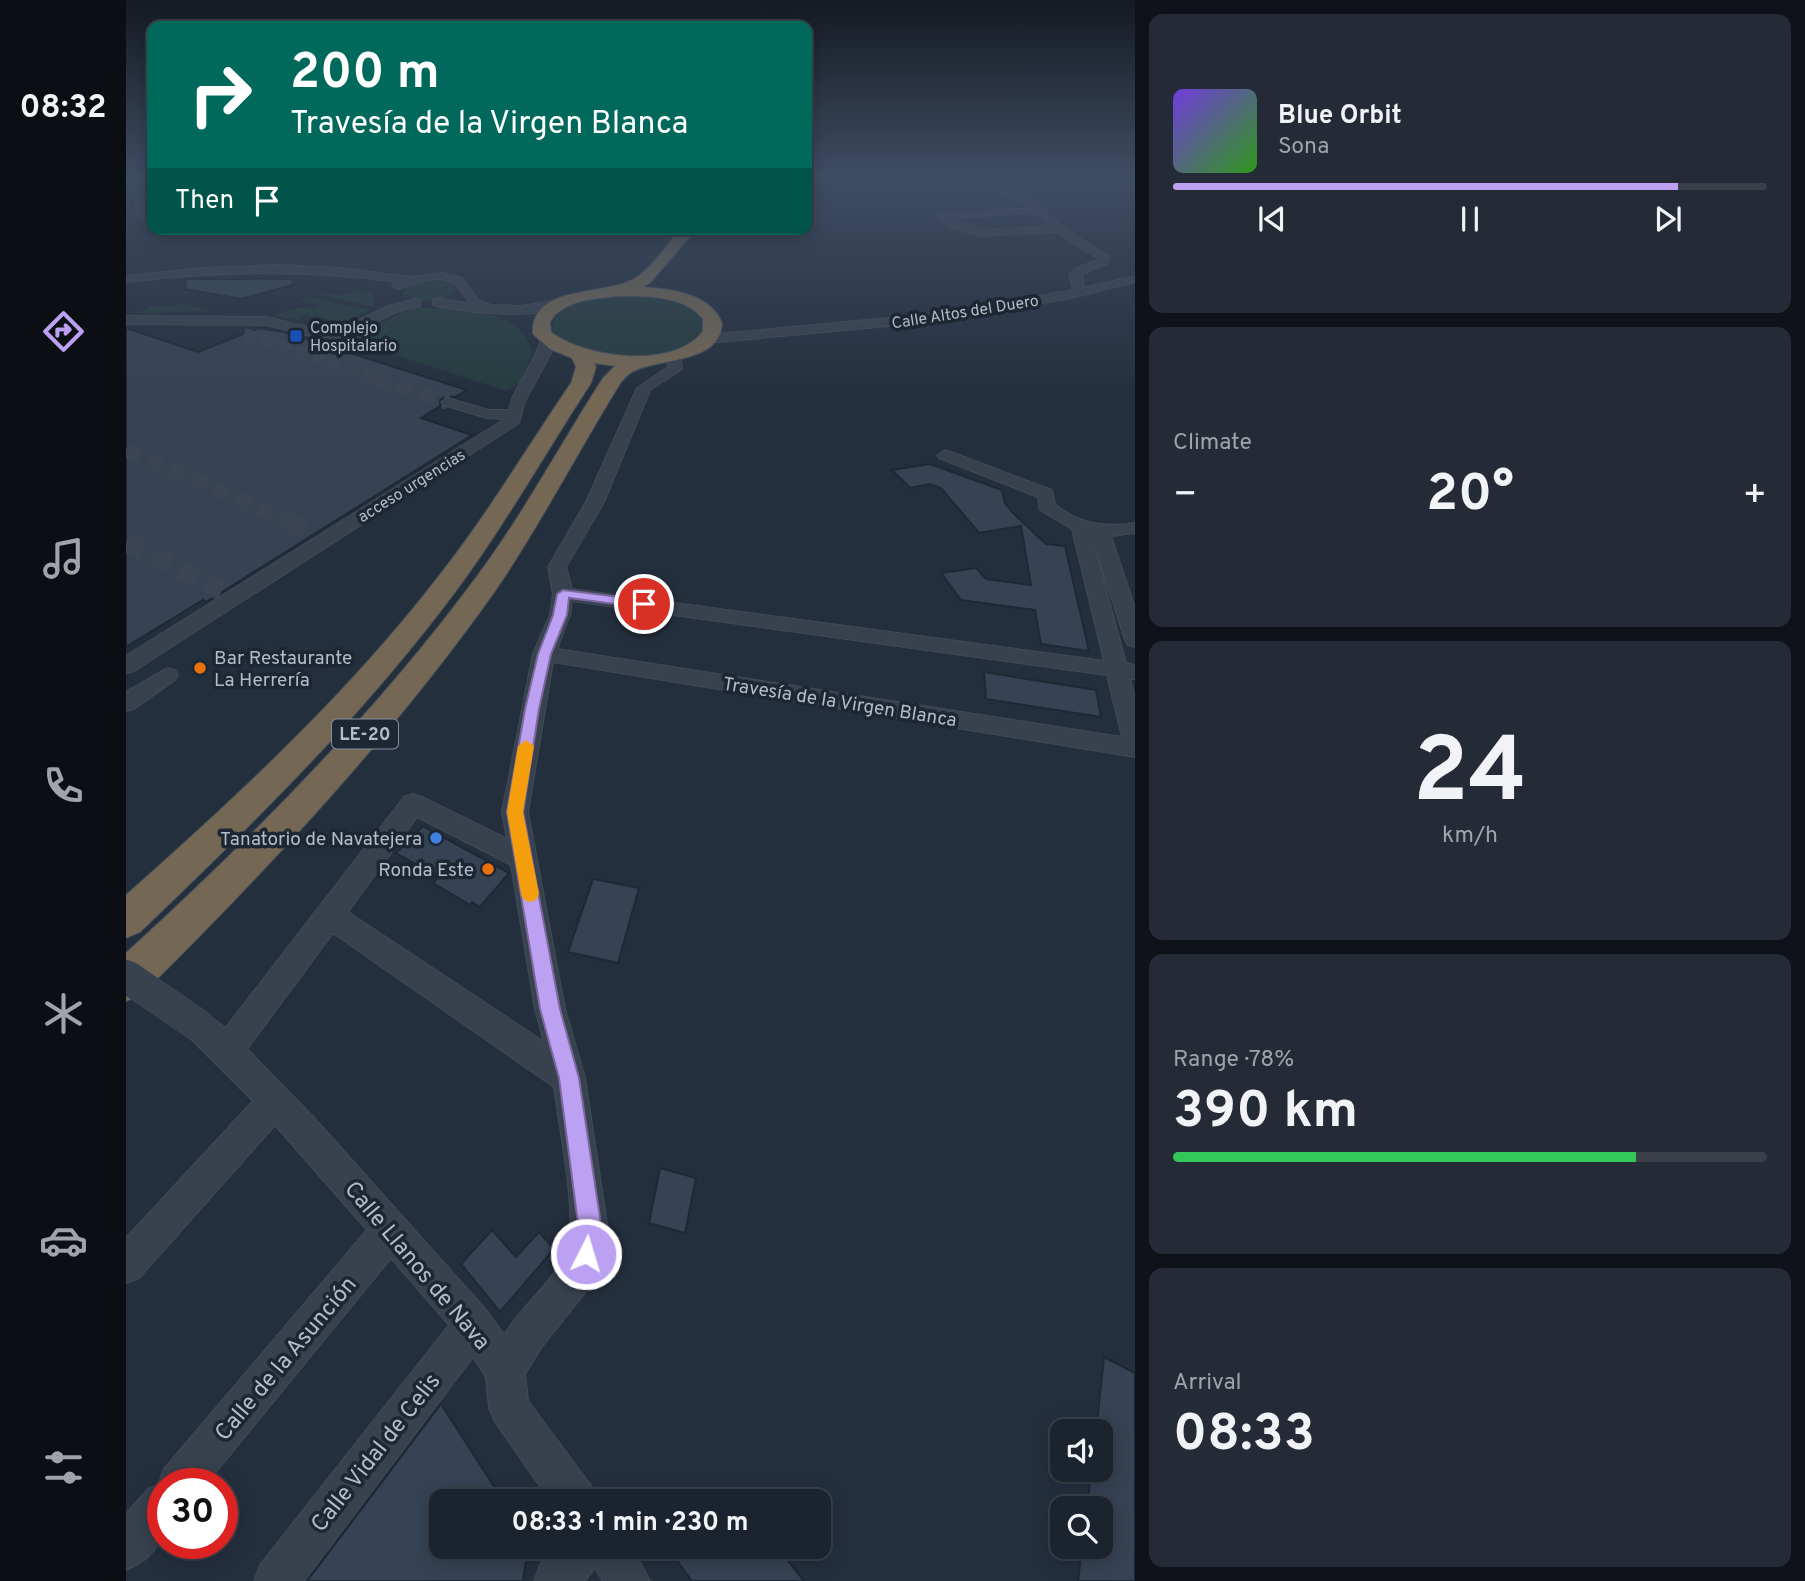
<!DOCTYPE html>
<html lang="en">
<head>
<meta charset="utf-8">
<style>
	body { margin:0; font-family:Overpass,sans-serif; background:#242b36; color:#f1f3f6; height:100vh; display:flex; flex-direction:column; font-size:26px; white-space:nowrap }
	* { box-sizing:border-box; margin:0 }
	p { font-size:23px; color:#a0a4aa }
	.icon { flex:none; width:38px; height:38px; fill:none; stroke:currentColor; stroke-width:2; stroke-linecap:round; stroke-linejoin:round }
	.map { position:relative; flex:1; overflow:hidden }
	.panel { display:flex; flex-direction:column; gap:14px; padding:14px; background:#0f1319; width:670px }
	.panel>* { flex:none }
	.top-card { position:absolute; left:21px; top:21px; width:665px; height:214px; border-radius:14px; box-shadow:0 4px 18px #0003,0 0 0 2px #39404a; background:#00695c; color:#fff; overflow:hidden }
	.buttons { position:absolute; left:924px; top:1419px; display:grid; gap:14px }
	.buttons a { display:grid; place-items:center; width:63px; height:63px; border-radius:14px; background:#1b232e; box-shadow:0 4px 18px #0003,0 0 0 2px #39404a; font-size:35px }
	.speed { position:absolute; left:21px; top:1468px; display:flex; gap:14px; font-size:35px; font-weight:700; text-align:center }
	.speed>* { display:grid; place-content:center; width:91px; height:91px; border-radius:50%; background:#1b232e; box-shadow:0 4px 18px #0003,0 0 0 2px #39404a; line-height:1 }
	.speed .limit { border:10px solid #d22; background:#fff; color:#111 }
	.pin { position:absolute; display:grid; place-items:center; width:60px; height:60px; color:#fff; margin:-30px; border:4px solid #fff; border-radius:50%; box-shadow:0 2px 7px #0007 }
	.me { position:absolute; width:77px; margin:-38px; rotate:5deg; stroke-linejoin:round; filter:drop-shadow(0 0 5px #0008) }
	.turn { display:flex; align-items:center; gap:24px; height:147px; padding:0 28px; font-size:32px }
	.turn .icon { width:91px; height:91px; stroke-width:2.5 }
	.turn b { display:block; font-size:49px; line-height:60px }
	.then { display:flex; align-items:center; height:66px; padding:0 28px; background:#0003; gap:14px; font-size:26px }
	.big { font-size:52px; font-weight:700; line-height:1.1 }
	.panel .tile { flex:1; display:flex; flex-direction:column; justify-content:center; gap:10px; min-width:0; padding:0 24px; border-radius:14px; background:#242b36 }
	.panel .dial { align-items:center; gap:0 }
	.dial b { font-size:91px; line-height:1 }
	.song { display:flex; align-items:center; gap:21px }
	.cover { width:84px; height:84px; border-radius:10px; background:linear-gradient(135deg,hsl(260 70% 55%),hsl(110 70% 35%)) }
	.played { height:7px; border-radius:4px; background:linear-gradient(90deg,#bca0f2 85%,#39404a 85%) }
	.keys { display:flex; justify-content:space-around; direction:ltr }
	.heat { display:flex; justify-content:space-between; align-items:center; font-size:38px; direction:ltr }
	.charge { height:10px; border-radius:5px; background:linear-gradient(90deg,#34c759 78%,#39404a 0) }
	.trip { position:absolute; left:303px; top:1489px; width:402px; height:70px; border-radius:14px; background:#1b232e; box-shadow:0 4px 18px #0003,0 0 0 2px #39404a; font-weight:700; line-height:70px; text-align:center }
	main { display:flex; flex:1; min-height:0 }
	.menu { display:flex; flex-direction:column; width:126px; justify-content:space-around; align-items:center; background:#0b0e12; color:#a0a4aa }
	.menu .icon { width:49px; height:49px }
	.menu .on { color:#bca0f2 }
	.menu b { font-size:32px; color:#f1f3f6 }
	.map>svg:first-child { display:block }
	.green { fill:#263c3f }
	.building { fill:#364354; stroke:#1f2835; stroke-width:2 }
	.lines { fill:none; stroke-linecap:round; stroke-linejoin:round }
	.minor-tunnel-far2 { stroke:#3a4453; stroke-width:12; stroke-dasharray:12 6; stroke-linecap:butt }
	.minor-tunnel-far1 { stroke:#3a4453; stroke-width:16; stroke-dasharray:16 8; stroke-linecap:butt }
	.minor-tunnel { stroke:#3a4453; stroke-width:20; stroke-dasharray:20 10; stroke-linecap:butt }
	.minor-casing { stroke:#414a57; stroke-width:2 }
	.highway-casing { stroke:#434c59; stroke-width:2 }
	.minor { fill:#38414e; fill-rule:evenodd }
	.highway { fill:#746855; fill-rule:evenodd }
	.minor-bridge-casing { stroke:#414a57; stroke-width:33; stroke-linecap:butt }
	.minor-bridge { stroke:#38414e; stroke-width:32 }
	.route { fill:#bca0f2; stroke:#7a689d; stroke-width:2 }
	.slow { fill:#f59e0b }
	.transit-dot { fill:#1a4fb4; stroke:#1d2633; stroke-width:2.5 }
	.food-dot { fill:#e8710a; stroke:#1d2633; stroke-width:2.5 }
	.shop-dot { fill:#3f7fe0; stroke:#1d2633; stroke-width:2.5 }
	.labels { text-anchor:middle; stroke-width:7; stroke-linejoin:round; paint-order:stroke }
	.far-street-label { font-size:16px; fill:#b4bcc9; stroke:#1d2633 }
	.far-poi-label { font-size:16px; fill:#b4bcc9; stroke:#1d2633; text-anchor:start }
	.shield { fill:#1d2633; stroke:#878f9c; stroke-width:2 }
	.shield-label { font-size:18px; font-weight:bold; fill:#b4bcc9 }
	.poi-label { font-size:19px; fill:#b4bcc9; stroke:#1d2633; text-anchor:end }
	.street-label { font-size:19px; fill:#b4bcc9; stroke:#1d2633 }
	.near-street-label { font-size:23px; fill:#b4bcc9; stroke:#1d2633 }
</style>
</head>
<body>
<main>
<nav class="menu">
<b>08:32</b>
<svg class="icon on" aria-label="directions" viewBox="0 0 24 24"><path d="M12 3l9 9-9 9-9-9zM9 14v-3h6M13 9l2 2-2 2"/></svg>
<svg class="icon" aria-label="music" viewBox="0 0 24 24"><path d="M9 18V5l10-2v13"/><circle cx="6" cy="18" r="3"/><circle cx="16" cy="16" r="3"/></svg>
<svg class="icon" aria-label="phone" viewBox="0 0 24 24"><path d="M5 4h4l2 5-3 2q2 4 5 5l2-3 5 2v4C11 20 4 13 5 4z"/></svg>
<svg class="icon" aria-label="climate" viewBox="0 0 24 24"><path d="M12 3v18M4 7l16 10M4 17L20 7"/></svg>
<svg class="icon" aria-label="car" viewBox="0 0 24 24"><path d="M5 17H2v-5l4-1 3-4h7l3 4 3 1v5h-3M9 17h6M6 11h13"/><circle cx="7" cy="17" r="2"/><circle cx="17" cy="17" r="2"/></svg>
<svg class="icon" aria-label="filters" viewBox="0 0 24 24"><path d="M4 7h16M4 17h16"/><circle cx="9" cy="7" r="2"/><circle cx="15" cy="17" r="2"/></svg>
</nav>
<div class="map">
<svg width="1009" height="1581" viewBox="0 0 1009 1581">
	<rect width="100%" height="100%" fill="#242f3e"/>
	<!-- green -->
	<path class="green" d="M300,280L322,282L331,289C320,304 291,304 276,294L281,286Z
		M231,290L246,292L248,307L187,293L217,295Z
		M491,295C519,295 575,293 581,329C554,367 455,366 426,330C430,301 467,298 491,295Z
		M181,297L244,310L218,322L179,315L171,320L148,316C160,309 175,306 189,308L194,305L173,300Z
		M52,302L83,311L11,313L27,306L51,305Z
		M287,308C328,308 393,305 407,352L394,382L381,391L228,342L231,336Z"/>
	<!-- building -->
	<path class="building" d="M60,279H166L167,285L115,299L59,289Z
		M0,328L72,352L133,328L158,332L341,390L329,397L321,396L314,400V406L295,418L346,435L80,602L77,600L0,647Z
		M804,464L876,490L879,503L886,512L920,544L939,546L963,651L915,644L909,610L835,600L815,573L850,568L860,579L905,585L895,526L853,533L815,488L804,484L784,488L766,470Z
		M858,672L970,690L975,717L860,699Z
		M297,826L383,873L354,907L346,902L344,905L307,883L312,877L270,853Z
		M467,879L513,888L492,963L442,952Z
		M534,1168L570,1178L559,1233L523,1223Z
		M366,1230L390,1257L413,1232L428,1249L374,1312L335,1264Z
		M978,1357L1009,1373V1581H952L956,1547H975V1508H961L965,1470H975V1432H970Z
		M315,1404L378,1502H315V1547H402L397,1581H181Z
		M541,1547H651L678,1581H566Z"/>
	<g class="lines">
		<!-- minor-tunnel-far2 -->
		<path class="minor-tunnel-far2" d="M118,334L254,379"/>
		<!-- minor-tunnel-far1 -->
		<path class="minor-tunnel-far1" d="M249,378L322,402
			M0,450L165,522"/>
		<!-- minor-tunnel -->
		<path class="minor-tunnel" d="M161,521L189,533
			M0,542L96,591"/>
		<!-- minor casing -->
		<g class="minor-casing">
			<path id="minor" d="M1,175H10L21,214L26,216V223L10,214L12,212Z
				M865,180L910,201L936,227L983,256L981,264L956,274L958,288L1009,276V282L945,298L816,321L581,343L575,339L581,335L816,313L947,290L943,276L947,270L973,259L930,232L856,236L824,227L809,217L814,214L906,208L862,185L861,183ZM890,213L912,214L924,226L856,230L824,219Z
				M153,265L214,268L286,277L316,273L336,278L353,300L365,305L396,306L436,299L442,303C416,322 337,312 307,305V299L311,298L344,304C339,298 336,291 331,286C315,271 289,284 272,289L266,286L272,282C180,269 92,271 0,282V276L76,268Z
				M290,299L294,300V306L270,312L224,335L200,340L141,325L0,324V316L141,317L200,332L215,329L262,306Z
				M421,336L427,340L425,353L399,401L393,423L8,671L0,673V656L379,419L361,418L317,405L315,402L322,398L362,410H383C388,385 408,365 415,340Z
				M547,351L554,355L556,369L524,390L478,502L440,567L446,589L978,661L946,529L914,510L912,497L813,458L811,455L819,450L825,452L926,490L929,504C952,524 979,528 1009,523V533L985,536L1009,608V647L1002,645L999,640L965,534L1000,663L1009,665V679H1004L1009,697V757L427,662L402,812L439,1009L459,1078L481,1224L478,1254L458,1294L415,1348L399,1374L402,1401L466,1487L472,1502H425L369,1422L363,1408L360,1377L347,1357L178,1581H128L134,1565L323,1325L265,1258L80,1484H37C37,1524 44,1552 0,1570V1514L22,1489L32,1485L38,1469L241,1230L149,1125L13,1278L0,1283V1238L127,1101L62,1036L58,1026L62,1016L73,1011L84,1016L99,1028L101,1026L278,797L287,794L296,797L381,839L376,812L407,654L424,615L427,594L422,567L460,502L511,388L542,367L540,355ZM446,601L981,675L996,737L431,649L444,615ZM291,817L385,865L409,1009L418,1042L222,912ZM207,933L428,1087C432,1121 454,1227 440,1253C425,1284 396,1306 378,1335L361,1311L191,1121L121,1049Z
				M41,668L49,670L52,675L49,680L8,709L0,711V692Z
				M429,1547H506L524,1581H477L469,1568L459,1581H408L414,1565Z"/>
		</g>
		<!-- highway casing -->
		<g class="highway-casing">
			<path id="highway" d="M555,229H570L524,283L517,287C545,289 584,293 596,323C595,364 532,358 508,371C503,373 499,378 495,382C452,451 415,524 369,591C265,738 142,869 15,995L0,1001V953C126,838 247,716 349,579C397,515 434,445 477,378L489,366L468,363L470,367L465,383C421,450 382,520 335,584C241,712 128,823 14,932L0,938V895C113,795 224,692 316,572C363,512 402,446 445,383L450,367L446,358L424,349L407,334C404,283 482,297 511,277C527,266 541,244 555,229ZM496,296C522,296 559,296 577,319V331C549,370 458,358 425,332L424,322C437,299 473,298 496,296Z"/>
		</g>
		<!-- minor -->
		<use href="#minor" class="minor"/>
		<!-- highway -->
		<use href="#highway" class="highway"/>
		<!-- minor-bridge casing -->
		<g class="minor-bridge-casing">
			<path id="minor-bridge" d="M0,976L73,1026"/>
		</g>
		<!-- minor-bridge -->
		<use href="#minor-bridge" class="minor-bridge"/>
	</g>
	<!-- sky -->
	<linearGradient id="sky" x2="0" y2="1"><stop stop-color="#141a22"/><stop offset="0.44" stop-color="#3f4d63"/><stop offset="1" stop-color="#3f4d63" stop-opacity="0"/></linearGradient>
	<rect width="1009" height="397" fill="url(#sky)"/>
	<!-- route -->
	<path class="route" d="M437,590L518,600L524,604L518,608L443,598L441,615L425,654L413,709L397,812L434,1009L453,1078L475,1224L468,1263L460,1266L452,1263L448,1254L452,1224L433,1078L414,1009L381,812L399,709L412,654L427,615L431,594Z"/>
	<!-- slow -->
	<path class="slow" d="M400,740L408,746L397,812L413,894L410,900L404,902L398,900L395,894L381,812L392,746Z"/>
	<!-- markers -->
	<rect class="transit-dot" x="163" y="329" width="14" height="14" rx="3.5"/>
	<g class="food-dot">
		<circle cx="74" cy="668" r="7"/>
		<circle cx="362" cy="869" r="7"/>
	</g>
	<circle class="shop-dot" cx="310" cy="838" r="7"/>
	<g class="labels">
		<!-- far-street labels -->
		<g class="far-street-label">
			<text transform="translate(839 311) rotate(-9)" y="6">Calle Altos del Duero</text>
			<text transform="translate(285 485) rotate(-32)" y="6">acceso urgencias</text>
		</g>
		<!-- far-poi labels -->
		<g class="far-poi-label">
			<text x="184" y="333">Complejo<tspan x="184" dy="18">Hospitalario</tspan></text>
		</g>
		<!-- shield labels -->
		<rect class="shield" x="206" y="719.5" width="66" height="29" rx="5"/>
		<g class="shield-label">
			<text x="239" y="740">LE-20</text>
		</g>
		<!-- poi labels -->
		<g class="poi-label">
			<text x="88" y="664" text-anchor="start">Bar Restaurante<tspan x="88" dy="22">La Herrería</tspan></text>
			<text x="296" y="845">Tanatorio de Navatejera</text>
			<text x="348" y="876">Ronda Este</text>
		</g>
		<!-- street labels -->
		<g class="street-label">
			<text transform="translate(714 701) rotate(9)" y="7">Travesía de la Virgen Blanca</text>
		</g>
		<!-- near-street labels -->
		<g class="near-street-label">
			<text transform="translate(292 1265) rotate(50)" y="8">Calle Llanos de Nava</text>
			<text transform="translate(159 1358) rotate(-50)" y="8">Calle de la Asunción</text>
			<text transform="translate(249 1452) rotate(-52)" y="8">Calle Vidal de Celis</text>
		</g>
	</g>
</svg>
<div class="buttons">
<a><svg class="icon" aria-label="sound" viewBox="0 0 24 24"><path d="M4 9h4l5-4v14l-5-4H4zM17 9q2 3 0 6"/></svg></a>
<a><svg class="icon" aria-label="search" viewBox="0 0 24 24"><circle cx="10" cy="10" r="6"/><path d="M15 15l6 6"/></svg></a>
</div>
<div class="speed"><div class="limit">30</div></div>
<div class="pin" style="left:518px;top:604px;background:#d93025"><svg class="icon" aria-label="arrive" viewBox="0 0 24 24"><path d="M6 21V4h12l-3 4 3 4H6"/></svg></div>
<svg class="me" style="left:460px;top:1254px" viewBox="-20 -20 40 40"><circle r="17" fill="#bca0f2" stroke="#fff" stroke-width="3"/><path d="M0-11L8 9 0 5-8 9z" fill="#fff"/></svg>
<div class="trip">08:33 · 1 min · 230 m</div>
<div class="top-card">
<div class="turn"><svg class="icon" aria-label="right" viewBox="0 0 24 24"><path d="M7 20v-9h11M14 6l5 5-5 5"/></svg><div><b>200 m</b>Travesía de la Virgen Blanca</div></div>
<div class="then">Then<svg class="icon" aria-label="arrive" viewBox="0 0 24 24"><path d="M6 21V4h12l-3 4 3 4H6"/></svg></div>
</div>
</div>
<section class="panel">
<div class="tile">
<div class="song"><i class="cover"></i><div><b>Blue Orbit</b><p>Sona</p></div></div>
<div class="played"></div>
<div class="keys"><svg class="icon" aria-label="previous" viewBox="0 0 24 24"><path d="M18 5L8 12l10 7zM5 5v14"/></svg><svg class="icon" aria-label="pause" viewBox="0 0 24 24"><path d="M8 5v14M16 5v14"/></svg><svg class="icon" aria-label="next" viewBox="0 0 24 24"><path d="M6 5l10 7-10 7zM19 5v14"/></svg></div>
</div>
<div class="tile"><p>Climate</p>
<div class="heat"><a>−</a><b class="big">20°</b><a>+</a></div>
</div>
<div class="tile dial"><b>24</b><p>km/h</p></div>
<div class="tile"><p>Range · 78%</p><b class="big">390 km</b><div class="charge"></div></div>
<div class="tile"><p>Arrival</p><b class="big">08:33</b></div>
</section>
</main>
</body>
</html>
